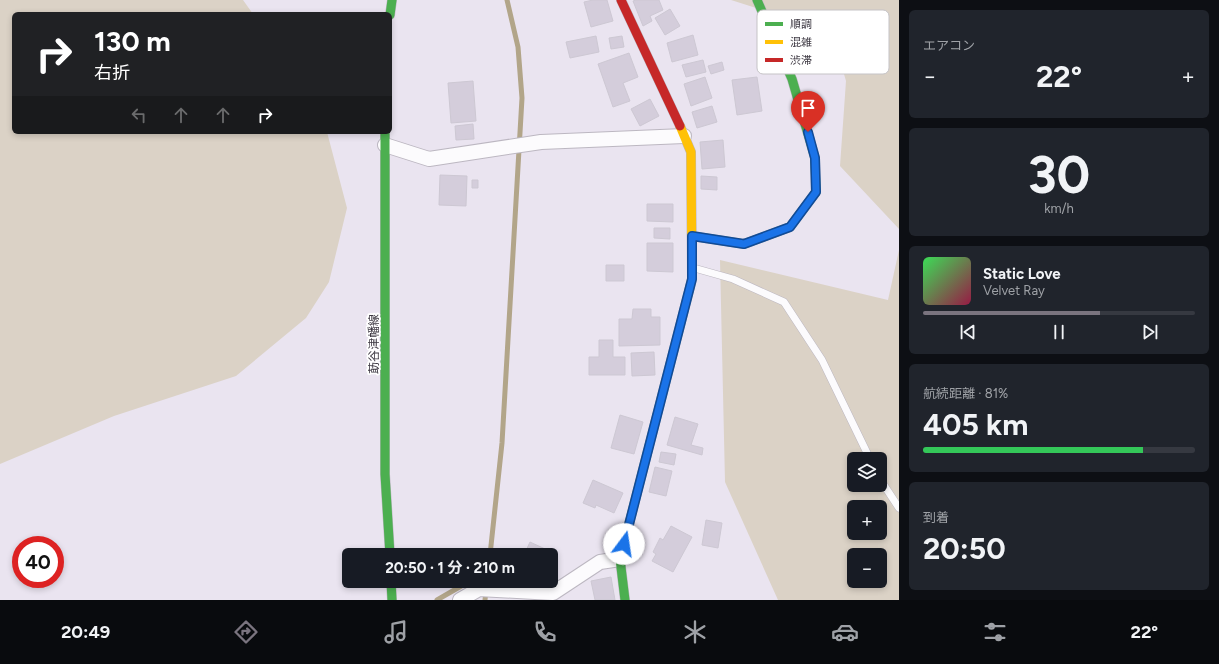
<!DOCTYPE html>
<html lang="ja">
<head>
<meta charset="utf-8">
<style>
	body { margin:0; font-family:Figtree,"Noto Sans JP",sans-serif; background:#20242c; color:#f1f3f6; height:100vh; display:flex; flex-direction:column; font-size:15px; white-space:nowrap }
	* { box-sizing:border-box; margin:0 }
	p { font-size:13px; color:#9ea1a6 }
	.icon { flex:none; width:22px; height:22px; fill:none; stroke:currentColor; stroke-width:2; stroke-linecap:round; stroke-linejoin:round }
	.map { position:relative; flex:1; overflow:hidden }
	.side { display:flex; flex-direction:column; gap:10px; padding:10px; background:#0d0f14; width:320px }
	.side>* { flex:none }
	.hud { position:absolute; left:12px; top:12px; width:380px; height:122px; border-radius:6px; box-shadow:0 2px 6px #0003; background:#202124; color:#fff; overflow:hidden }
	.buttons { position:absolute; left:847px; top:452px; display:grid; gap:8px }
	.buttons a { display:grid; place-items:center; width:40px; height:40px; border-radius:6px; background:#171b24; box-shadow:0 2px 6px #0003; font-size:20px }
	.speed { position:absolute; left:12px; top:536px; display:flex; gap:8px; font-size:20px; font-weight:700; text-align:center }
	.speed>* { display:grid; place-content:center; width:52px; height:52px; border-radius:50%; background:#171b24; box-shadow:0 2px 6px #0003; line-height:1 }
	.speed .limit { border:6px solid #d22; background:#fff; color:#111 }
	.pin { position:absolute; display:grid; place-items:center; width:34px; height:34px; color:#fff; margin:-41px -17px; border-radius:50% 50% 50% 0; rotate:-45deg; box-shadow:0 0 4px #0007 }
	.pin .icon { rotate:45deg }
	.me { position:absolute; width:44px; margin:-22px; rotate:14deg; stroke-linejoin:round; filter:drop-shadow(0 0 3px #0008) }
	.turn { display:flex; align-items:center; gap:14px; height:84px; padding:0 16px; font-size:18px }
	.turn .icon { width:52px; height:52px; stroke-width:2.5 }
	.turn b { display:block; font-size:28px; line-height:34px }
	.lanes { display:flex; align-items:center; height:38px; padding:0 16px; background:#0003; justify-content:center; gap:20px; direction:ltr }
	.lanes .off { opacity:.35 }
	.big { font-size:30px; font-weight:700; line-height:1.1 }
	.side .card { flex:1; display:flex; flex-direction:column; justify-content:center; gap:6px; min-width:0; padding:0 14px; border-radius:6px; background:#20242c }
	.side .dial { align-items:center; gap:0 }
	.dial b { font-size:52px; line-height:1 }
	.song { display:flex; align-items:center; gap:12px }
	.cover { width:48px; height:48px; border-radius:6px; background:linear-gradient(135deg,hsl(130 70% 55%),hsl(340 70% 35%)) }
	.played { height:4px; border-radius:2px; background:linear-gradient(90deg,#7a747f 65%,#363941 65%) }
	.keys { display:flex; justify-content:space-around; direction:ltr }
	.heat { display:flex; justify-content:space-between; align-items:center; font-size:22px; direction:ltr }
	.charge { height:6px; border-radius:3px; background:linear-gradient(90deg,#34c759 81%,#363941 0) }
	.trip { position:absolute; left:342px; top:548px; width:216px; height:40px; border-radius:6px; background:#171b24; box-shadow:0 2px 6px #0003; font-weight:700; line-height:40px; text-align:center }
	.menu { display:flex; height:64px; justify-content:space-around; align-items:center; background:#090b0e; color:#9ea1a6 }
	.menu .icon { width:28px; height:28px }
	.menu .active { color:#7a747f }
	.menu b { font-size:18px; color:#f1f3f6 }
	main { display:flex; flex:1; min-height:0 }
	.map>svg:first-child { display:block }
	.green { fill:#dbd2c6; fill-rule:evenodd }
	.lines { fill:none; stroke-linecap:round; stroke-linejoin:round }
	.stream { stroke:#b2a589; stroke-width:5 }
	.building { fill:#d4cddb; stroke:#cdc8d3 }
	.lane-casing { stroke:#bcb7c1; stroke-width:8 }
	.street-casing { stroke:#bcb7c1; stroke-width:16 }
	.fast-casing { stroke:#bcb7c1; stroke-width:10 }
	.slow-casing { stroke:#bcb7c1; stroke-width:10 }
	.jam-casing { stroke:#bcb7c1; stroke-width:10 }
	.lane { stroke:#fcfbfd; stroke-width:7 }
	.street { stroke:#fcfbfd; stroke-width:14 }
	.fast { stroke:#4caf50; stroke-width:9 }
	.slow { stroke:#ffc107; stroke-width:9 }
	.jam { stroke:#c62828; stroke-width:9 }
	.route-casing { stroke:#114b97; stroke-width:10 }
	.route { stroke:#1a73e8; stroke-width:7 }
	.labels { text-anchor:middle; stroke-width:3.5; stroke-linejoin:round; paint-order:stroke }
	.street-label { font-size:12px; fill:#3d3842; stroke:#fff }
	.key { fill:#fff; stroke:#c5c3c6; stroke-width:1 }
	.key-label { font-size:11px; fill:#3d3842 }
</style>
</head>
<body>
<main>
<div class="map">
<svg width="899" height="600" viewBox="0 0 899 600">
	<rect width="100%" height="100%" fill="#eae4f0"/>
	<!-- green -->
	<path class="green" d="M0,0H243L253,14H14V132H327L347,208L329,282L306,318L236,376L114,416L0,464Z
		M731,0H899V229L840,166L846,81L832,32Z
		M899,250V600H778L725,482L720,260L888,300ZM854,459H880V485H854ZM854,507H880V533H854ZM854,555H880V581H854Z"/>
	<g class="lines">
		<!-- stream -->
		<path class="stream" d="M490,555L502,443L522,98L518,47L507,0
			M437,600L470,581
			M485,600L487,581"/>
	</g>
	<!-- building -->
	<path class="building" d="M593,0H607L613,21L591,27L584,2Z
		M636,0H659L663,10L650,16L652,21L643,26L633,1Z
		M670,9L680,26L665,35L655,18Z
		M693,35L698,55L672,62L667,43Z
		M596,36L599,52L570,58L566,42Z
		M622,36L624,47L611,49L609,38Z
		M629,53L638,77L623,83L630,101L613,107L598,64Z
		M703,60L706,72L686,77L682,65Z
		M722,62L724,70L711,74L708,66Z
		M705,77L712,98L691,106L684,84Z
		M757,77L762,111L737,115L732,80Z
		M473,81L476,121L451,123L448,83Z
		M650,99L659,116L640,126L631,109Z
		M712,106L717,122L697,128L692,112Z
		M473,124L474,139L456,140L455,126Z
		M723,140L725,167L702,169L700,142Z
		M440,175L467,176L466,206L439,205Z
		M701,176L717,177V190L701,189Z
		M472,180H478V188H472Z
		M647,204H673V222L647,221Z
		M654,228H670V239L654,238Z
		M647,243H673V272L647,271Z
		M606,265H624V281H606Z
		M633,309H651V317H660V345L619,346V319H632Z
		M599,340H613V357H625V375H589V357H599Z
		M654,352L655,375L632,376L631,353Z
		M620,415L643,422L634,454L611,448Z
		M675,417L698,424L691,445L703,448L702,455L667,445Z
		M661,452L676,454L674,465L659,462Z
		M655,467L672,471L666,496L649,492Z
		M593,480L623,493L614,513L596,505L595,508L583,503Z
		M706,520L722,523L718,548L702,545Z
		M671,526L692,537L673,572L652,561L656,554L653,552L660,538L663,540Z
		M530,542L556,554L551,566V555H524Z
		M611,577L615,600H595L591,581Z"/>
	<g class="lines">
		<!-- lane casing -->
		<g class="lane-casing">
			<path id="lane" d="M694,268L733,279L784,302L822,360L870,459
				M880,479L899,508"/>
		</g>
		<!-- street casing -->
		<g class="street-casing">
			<path id="street" d="M385,145L429,159L541,142L684,136
				M460,600L479,589L553,593L600,562L620,559"/>
		</g>
		<!-- fast casing -->
		<g class="fast-casing">
			<path id="fast" d="M390,15L392,0
				M385,132V474L390,555
				M692,236L744,244L790,227L816,192L815,158L792,79L757,0
				M391,581L392,600
				M625,600L620,559L690,287"/>
		</g>
		<!-- slow casing -->
		<g class="slow-casing">
			<path id="slow" d="M680,126L691,152L692,279L690,287"/>
		</g>
		<!-- jam casing -->
		<g class="jam-casing">
			<path id="jam" d="M621,0L680,126"/>
		</g>
		<!-- lane -->
		<use href="#lane" class="lane"/>
		<!-- street -->
		<use href="#street" class="street"/>
		<!-- fast -->
		<use href="#fast" class="fast"/>
		<!-- slow -->
		<use href="#slow" class="slow"/>
		<!-- jam -->
		<use href="#jam" class="jam"/>
	</g>
	<g class="lines">
		<!-- route casing -->
		<g class="route-casing">
			<path id="route" d="M624,544L692,279V236L744,244L790,227L816,192L815,158L808,132"/>
		</g>
		<!-- route -->
		<use href="#route" class="route"/>
	</g>
	<g class="labels">
		<!-- street labels -->
		<g class="street-label">
			<text transform="translate(374 344) rotate(-90)" y="4">莇谷津幡線</text>
		</g>
	</g>
	<!-- legend -->
	<rect x="757" y="10" width="132" height="64" rx="6" class="key"/>
	<rect x="765" y="22" width="18" height="4" fill="#4caf50"/>
	<rect x="765" y="40" width="18" height="4" fill="#ffc107"/>
	<rect x="765" y="58" width="18" height="4" fill="#c62828"/>
	<g class="key-label">
		<text x="790" y="28">順調</text>
		<text x="790" y="46">混雑</text>
		<text x="790" y="64">渋滞</text>
	</g>
</svg>
<div class="buttons">
<a><svg class="icon" aria-label="layers" viewBox="0 0 24 24"><path d="M12 4l9 5-9 5-9-5zM3 14l9 5 9-5"/></svg></a>
<a>+</a>
<a>−</a>
</div>
<div class="speed"><div class="limit">40</div></div>
<div class="pin" style="left:808px;top:132px;background:#d93025"><svg class="icon" aria-label="arrive" viewBox="0 0 24 24"><path d="M6 21V4h12l-3 4 3 4H6"/></svg></div>
<svg class="me" style="left:624px;top:544px" viewBox="-20 -20 40 40"><circle r="19" fill="#fff"/><path d="M0-13L10 11 0 6-10 11z" fill="#1a73e8"/></svg>
<div class="trip">20:50 · 1 分 · 210 m</div>
<div class="hud">
<div class="turn"><svg class="icon" aria-label="right" viewBox="0 0 24 24"><path d="M7 20v-9h11M14 6l5 5-5 5"/></svg><div><b>130 m</b>右折</div></div>
<div class="lanes"><svg class="icon off" aria-label="left" viewBox="0 0 24 24"><path d="M17 20v-9H6M10 6l-5 5 5 5"/></svg><svg class="icon off" aria-label="ahead" viewBox="0 0 24 24"><path d="M12 20V5M6 11l6-6 6 6"/></svg><svg class="icon off" aria-label="ahead" viewBox="0 0 24 24"><path d="M12 20V5M6 11l6-6 6 6"/></svg><svg class="icon" aria-label="right" viewBox="0 0 24 24"><path d="M7 20v-9h11M14 6l5 5-5 5"/></svg></div>
</div>
</div>
<section class="side">
<div class="card"><p>エアコン</p>
<div class="heat"><a>−</a><b class="big">22°</b><a>+</a></div>
</div>
<div class="card dial"><b>30</b><p>km/h</p></div>
<div class="card">
<div class="song"><i class="cover"></i><div><b>Static Love</b><p>Velvet Ray</p></div></div>
<div class="played"></div>
<div class="keys"><svg class="icon" aria-label="previous" viewBox="0 0 24 24"><path d="M18 5L8 12l10 7zM5 5v14"/></svg><svg class="icon" aria-label="pause" viewBox="0 0 24 24"><path d="M8 5v14M16 5v14"/></svg><svg class="icon" aria-label="next" viewBox="0 0 24 24"><path d="M6 5l10 7-10 7zM19 5v14"/></svg></div>
</div>
<div class="card"><p>航続距離 · 81%</p><b class="big">405 km</b><div class="charge"></div></div>
<div class="card"><p>到着</p><b class="big">20:50</b></div>
</section>
</main>
<nav class="menu">
<b>20:49</b>
<svg class="icon active" aria-label="directions" viewBox="0 0 24 24"><path d="M12 3l9 9-9 9-9-9zM9 14v-3h6M13 9l2 2-2 2"/></svg>
<svg class="icon" aria-label="music" viewBox="0 0 24 24"><path d="M9 18V5l10-2v13"/><circle cx="6" cy="18" r="3"/><circle cx="16" cy="16" r="3"/></svg>
<svg class="icon" aria-label="phone" viewBox="0 0 24 24"><path d="M5 4h4l2 5-3 2q2 4 5 5l2-3 5 2v4C11 20 4 13 5 4z"/></svg>
<svg class="icon" aria-label="climate" viewBox="0 0 24 24"><path d="M12 3v18M4 7l16 10M4 17L20 7"/></svg>
<svg class="icon" aria-label="car" viewBox="0 0 24 24"><path d="M5 17H2v-5l4-1 3-4h7l3 4 3 1v5h-3M9 17h6M6 11h13"/><circle cx="7" cy="17" r="2"/><circle cx="17" cy="17" r="2"/></svg>
<svg class="icon" aria-label="filters" viewBox="0 0 24 24"><path d="M4 7h16M4 17h16"/><circle cx="9" cy="7" r="2"/><circle cx="15" cy="17" r="2"/></svg>
<b>22°</b>
</nav>
</body>
</html>
